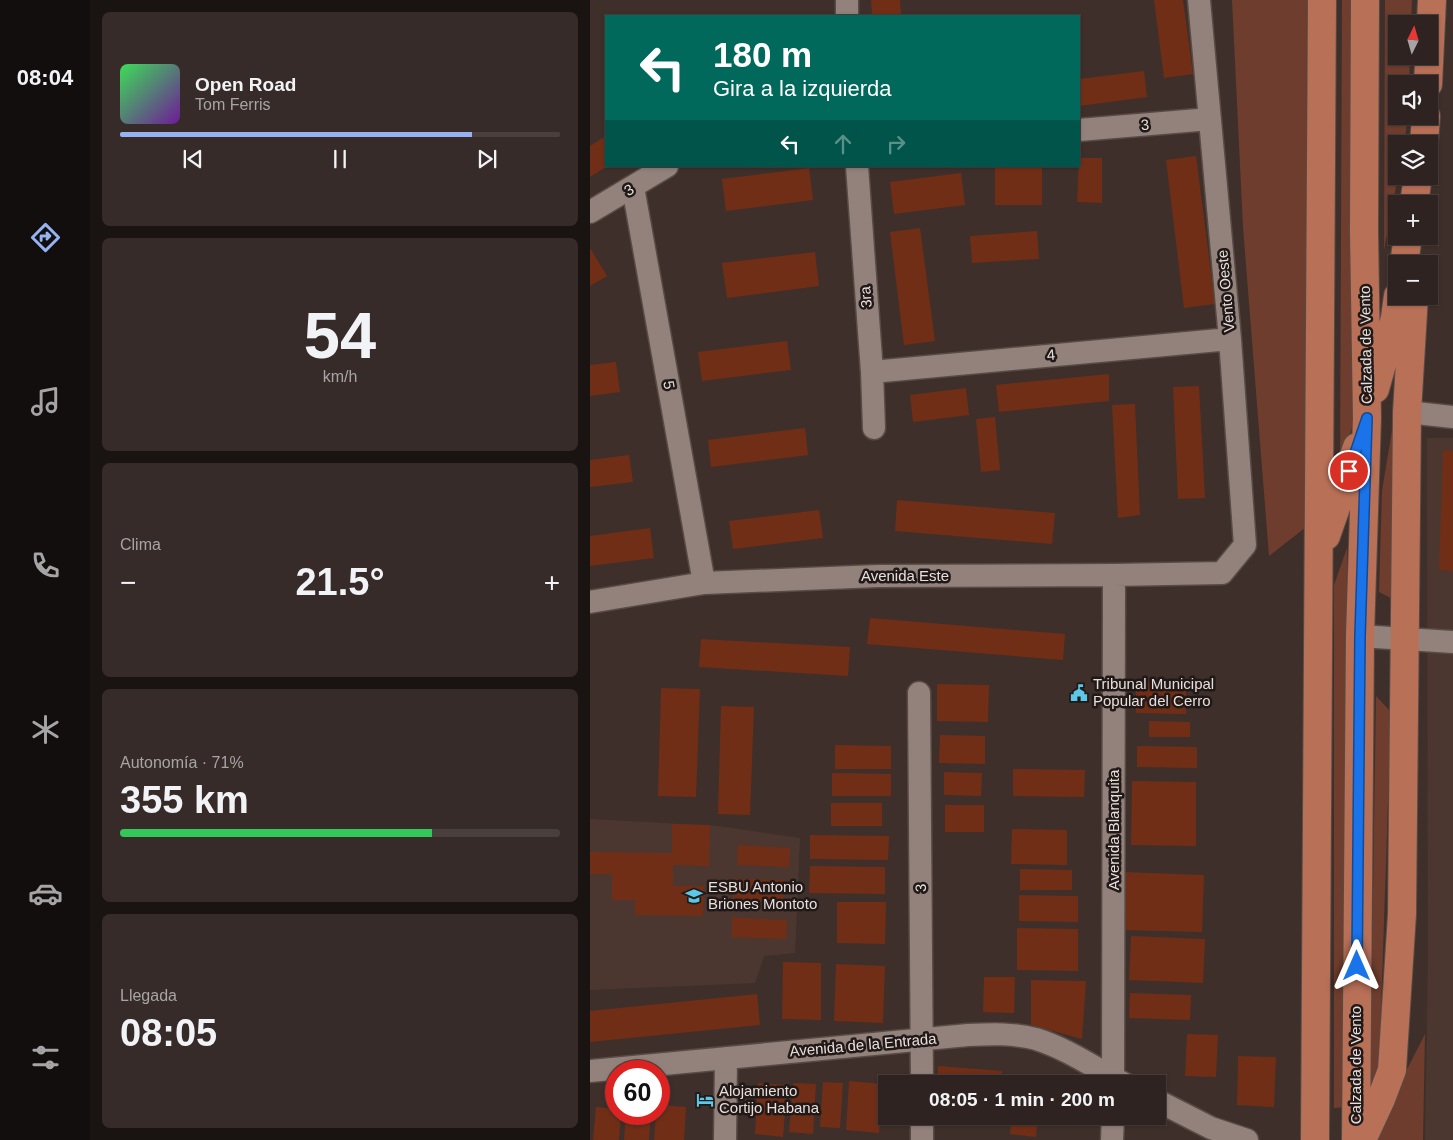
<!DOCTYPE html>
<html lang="es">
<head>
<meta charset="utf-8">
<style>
	body { margin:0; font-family:Helvetica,sans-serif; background:#362b29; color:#f1f3f6; height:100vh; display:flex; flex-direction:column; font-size:19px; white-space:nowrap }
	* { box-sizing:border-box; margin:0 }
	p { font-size:16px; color:#a7a4a5 }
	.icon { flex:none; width:28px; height:28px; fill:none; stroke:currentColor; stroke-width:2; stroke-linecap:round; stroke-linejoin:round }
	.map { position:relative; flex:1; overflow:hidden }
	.drawer { display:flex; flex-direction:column; gap:12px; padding:12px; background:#191312; width:500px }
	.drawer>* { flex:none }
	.top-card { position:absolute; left:15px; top:15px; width:475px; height:152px; border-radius:0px; box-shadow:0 1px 4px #0004,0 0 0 1px #49403e; background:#00695c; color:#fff; overflow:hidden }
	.needle { width:32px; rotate:5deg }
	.controls { position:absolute; left:798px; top:15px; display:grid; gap:10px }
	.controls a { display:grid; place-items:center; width:50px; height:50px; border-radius:0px; background:#2e2320; box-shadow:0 1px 4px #0004,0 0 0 1px #49403e; font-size:25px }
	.speed { position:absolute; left:15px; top:1060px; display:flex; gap:10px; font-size:25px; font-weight:700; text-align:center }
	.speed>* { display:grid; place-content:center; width:65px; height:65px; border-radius:50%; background:#2e2320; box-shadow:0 1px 4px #0004,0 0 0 1px #49403e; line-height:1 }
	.speed .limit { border:8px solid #d22; background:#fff; color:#111 }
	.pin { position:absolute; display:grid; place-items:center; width:42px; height:42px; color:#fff; margin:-21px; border:2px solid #fff; border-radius:50%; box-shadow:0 1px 5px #0007 }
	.me { position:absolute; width:55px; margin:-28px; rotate:0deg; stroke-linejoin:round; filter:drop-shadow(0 0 4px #0008) }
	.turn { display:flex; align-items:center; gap:18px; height:105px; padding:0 25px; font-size:22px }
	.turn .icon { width:65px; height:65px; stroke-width:2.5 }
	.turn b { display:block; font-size:35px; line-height:42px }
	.lanes { display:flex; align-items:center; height:48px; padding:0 25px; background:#0003; justify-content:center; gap:25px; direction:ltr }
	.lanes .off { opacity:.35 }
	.big { font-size:38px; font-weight:600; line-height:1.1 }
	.drawer .widget { flex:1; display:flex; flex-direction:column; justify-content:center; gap:8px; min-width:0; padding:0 18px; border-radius:8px; background:#362b29 }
	.drawer .dial { align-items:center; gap:0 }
	.dial b { font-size:65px; line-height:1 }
	.song { display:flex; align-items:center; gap:15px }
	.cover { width:60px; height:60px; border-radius:8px; background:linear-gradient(135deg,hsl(130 70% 55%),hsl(280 70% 35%)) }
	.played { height:5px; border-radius:2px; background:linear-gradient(90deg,#95b2f1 80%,#49403e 80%) }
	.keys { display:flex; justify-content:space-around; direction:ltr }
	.heat { display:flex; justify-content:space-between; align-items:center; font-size:28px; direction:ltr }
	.charge { height:8px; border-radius:4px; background:linear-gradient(90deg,#34c759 71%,#49403e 0) }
	.trip { position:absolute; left:288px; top:1075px; width:288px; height:50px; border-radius:0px; background:#2e2320; box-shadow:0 1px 4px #0004,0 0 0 1px #49403e; font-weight:600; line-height:50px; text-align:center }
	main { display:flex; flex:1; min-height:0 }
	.menu { display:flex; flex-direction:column; width:90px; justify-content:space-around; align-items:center; background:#120e0d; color:#a7a4a5 }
	.menu .icon { width:35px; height:35px }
	.menu .current { color:#95b2f1 }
	.menu b { font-size:22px; color:#f1f3f6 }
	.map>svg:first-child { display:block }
	.built { fill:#4c3730 }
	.green { fill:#6f3d2d }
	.building { fill:#712e16 }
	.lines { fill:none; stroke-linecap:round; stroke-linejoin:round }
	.minor-casing { stroke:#574b46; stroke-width:25 }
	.major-casing { stroke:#574b46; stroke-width:30 }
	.minor { stroke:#93817b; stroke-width:22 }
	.major { stroke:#b87057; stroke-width:28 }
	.route-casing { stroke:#114b97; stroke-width:12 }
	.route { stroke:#1a73e8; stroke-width:9 }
	.labels { text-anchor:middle; stroke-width:5; stroke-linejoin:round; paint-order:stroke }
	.street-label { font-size:15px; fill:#e8dedb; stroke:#201917 }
	.poi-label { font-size:15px; fill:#e8dedb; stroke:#201917; text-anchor:start }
</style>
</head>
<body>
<main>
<nav class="menu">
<b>08:04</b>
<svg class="icon current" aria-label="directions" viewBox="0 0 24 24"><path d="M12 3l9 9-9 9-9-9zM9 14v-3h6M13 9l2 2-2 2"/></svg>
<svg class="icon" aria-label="music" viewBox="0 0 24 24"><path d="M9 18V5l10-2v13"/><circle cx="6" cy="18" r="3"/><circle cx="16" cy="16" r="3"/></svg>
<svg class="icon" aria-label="phone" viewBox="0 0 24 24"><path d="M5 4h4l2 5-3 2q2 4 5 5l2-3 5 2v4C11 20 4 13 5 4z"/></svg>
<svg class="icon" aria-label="climate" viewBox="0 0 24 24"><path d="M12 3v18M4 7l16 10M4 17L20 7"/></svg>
<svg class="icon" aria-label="car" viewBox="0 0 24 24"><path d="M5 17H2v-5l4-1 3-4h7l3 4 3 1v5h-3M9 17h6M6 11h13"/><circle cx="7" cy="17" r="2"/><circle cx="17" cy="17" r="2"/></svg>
<svg class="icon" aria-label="filters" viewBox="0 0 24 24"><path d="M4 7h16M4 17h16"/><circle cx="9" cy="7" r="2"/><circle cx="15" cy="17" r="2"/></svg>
</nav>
<section class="drawer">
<div class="widget">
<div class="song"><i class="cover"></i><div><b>Open Road</b><p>Tom Ferris</p></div></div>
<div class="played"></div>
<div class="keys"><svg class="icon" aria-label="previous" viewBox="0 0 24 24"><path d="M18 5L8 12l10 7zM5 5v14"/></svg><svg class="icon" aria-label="pause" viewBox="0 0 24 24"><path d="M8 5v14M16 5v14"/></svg><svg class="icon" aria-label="next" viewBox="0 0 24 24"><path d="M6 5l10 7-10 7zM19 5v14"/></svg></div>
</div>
<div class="widget dial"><b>54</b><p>km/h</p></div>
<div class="widget"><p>Clima</p>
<div class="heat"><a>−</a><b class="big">21.5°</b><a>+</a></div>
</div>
<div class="widget"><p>Autonomía · 71%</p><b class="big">355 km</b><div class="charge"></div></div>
<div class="widget"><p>Llegada</p><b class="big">08:05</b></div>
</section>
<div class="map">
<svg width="863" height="1140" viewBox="0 0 863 1140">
	<rect width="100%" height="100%" fill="#3e2f2a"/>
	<!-- built -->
	<path class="built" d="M837,438H863V1140H835L838,961Z
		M0,819L127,826L210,838L205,953L174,956L165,983L0,990Z"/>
	<!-- green -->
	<path class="green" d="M642,0H717L716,527L679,556L653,227Z
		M752,0H764L763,422L750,477Z
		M795,0H822L821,24H806V56H820L819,84H806V116H818L814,144H806V176H808L794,250Z
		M806,406L805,600L789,592L792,491Z
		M757,548L756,1107L744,1108V585Z
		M786,696L801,712L789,1071L780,1094Z
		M835,1034L833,1140H781Z"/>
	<!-- building -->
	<path class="building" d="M281,0H310L311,16H282Z
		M564,0H593L603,74L574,78Z
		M554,71L557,97L489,106V79Z
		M16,136V167L0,177V146Z
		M606,156L625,304L594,308L576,160Z
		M489,158H512V203L487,202Z
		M405,166H452V205H405Z
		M219,168L223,200L136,211L132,179Z
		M371,173L375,205L304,214L300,182Z
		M330,228L345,341L314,345L300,232Z
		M447,231L449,259L382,263L380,236Z
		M0,248L17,276L0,286Z
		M225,252L229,286L137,298L132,263Z
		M197,341L201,370L112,381L108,352Z
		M26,362L30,392L0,396V365Z
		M519,374V401L409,412L406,385Z
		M609,386L615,498L588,499L583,387Z
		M376,388L379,415L323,422L320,395Z
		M545,404L550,515L528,518L522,405Z
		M405,417L410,470L391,472L386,419Z
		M215,428L218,455L121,467L118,440Z
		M853,450L863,451V571L849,570Z
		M39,455L43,482L0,487V460Z
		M307,500L465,513L462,544L305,531Z
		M229,510L233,538L143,549L139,521Z
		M60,528L64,558L0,566V536Z
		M280,618L475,634L473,660L277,644Z
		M111,639L260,647L258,676L109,667Z
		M546,682L596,683V714L546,713Z
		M347,684L399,685L398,722L347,721Z
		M71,688L110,689L106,797L68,796Z
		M131,706L164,707L160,815L128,814Z
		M559,721L600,722V737H559Z
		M350,735L395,736V764L349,763Z
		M245,745L301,746V769H245Z
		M547,746L607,747V768L547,767Z
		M423,769L495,770L494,797L423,796Z
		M354,772L392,773L391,796L354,795Z
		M242,773L301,774V796H242Z
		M542,781L606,782V846L541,845Z
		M241,803H292V826H241Z
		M355,805H394V832H355Z
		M82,824L120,825L119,866L83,865V886H114L113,916L45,915V900H22V874H0V852L82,853Z
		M422,829L477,830V865L421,864Z
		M220,835L299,836L298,860L220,859Z
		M148,845L200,848L199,867L147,865Z
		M220,866L295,867V894L219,893Z
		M430,869L482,870V890H430Z
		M534,872L614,875L612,932L532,930Z
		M144,879L194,880L193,902L143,900Z
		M429,895L488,896V922L429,921Z
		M247,902H296L295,944L247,943Z
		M142,917L197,920L196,939L142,937Z
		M427,928L488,929V971L427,970Z
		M541,936L615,939L613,983L539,980Z
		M193,962L231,963V1020L192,1019Z
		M246,964L295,966L293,1023L244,1021Z
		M394,977H425L424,1013L393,1012Z
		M441,980L496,981L492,1039L441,1025Z
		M540,993L601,995L600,1020L539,1018Z
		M167,994L170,1025L0,1042V1011Z
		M597,1034L628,1035L626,1077L595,1076Z
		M648,1056L686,1057L684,1107L647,1105Z
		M348,1066L412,1071L411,1084H347Z
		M259,1081L293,1084L289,1133L256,1130Z
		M233,1082L253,1083L250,1128L230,1127Z
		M168,1083L197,1085L193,1137L165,1134Z
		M203,1083L226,1084L223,1134L199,1132Z
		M69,1105L96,1107L94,1140H64L66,1114H69Z
		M6,1107L26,1109V1114H31L29,1140H3Z
		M36,1114H61L59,1140H34Z
		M344,1116H408L407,1125L344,1121Z
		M422,1116H448L446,1137L420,1134Z"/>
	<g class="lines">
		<!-- minor casing -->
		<g class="minor-casing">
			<path id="minor" d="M257,0V16
				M489,130L620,119
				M267,166L282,372L284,428
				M43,187L114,583
				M0,212L77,166
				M282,372L640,339
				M817,412L863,417
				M0,602L114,583L288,576L524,575L632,573L655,545L640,339L609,0
				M770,636L863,642
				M329,693L332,1084
				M0,1071L378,1035C401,1034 424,1033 446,1039C478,1049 506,1069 535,1084
				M523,1084L524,575
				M566,1100L621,1128L657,1140
				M135,1140L136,1058
				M332,1140V1116
				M522,1140L523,1116"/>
		</g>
		<!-- major casing -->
		<g class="major-casing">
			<path id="major" d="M838,84L842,0
				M834,144L836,116
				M824,204L828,176
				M814,264L818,236
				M785,389L805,318L808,296
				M736,536L767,447
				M725,1140L732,0
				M766,1140L770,636L777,418L774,231L775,0
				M772,1140L791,1099L802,1070L812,914L817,412L824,296"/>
		</g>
		<!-- minor -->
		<use href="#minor" class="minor"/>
		<!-- major -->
		<use href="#major" class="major"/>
	</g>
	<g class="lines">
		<!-- route casing -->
		<g class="route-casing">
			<path id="route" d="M759,471L777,418L770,636L767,966"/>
		</g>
		<!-- route -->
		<use href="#route" class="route"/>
	</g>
	<!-- icons -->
	<defs>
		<g id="civic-bare" transform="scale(1.35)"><path d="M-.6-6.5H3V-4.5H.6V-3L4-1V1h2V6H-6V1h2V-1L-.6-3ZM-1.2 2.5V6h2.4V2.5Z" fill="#5bc8e7" stroke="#201917" stroke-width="2.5" paint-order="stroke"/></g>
		<g id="school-bare" transform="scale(1.35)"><path d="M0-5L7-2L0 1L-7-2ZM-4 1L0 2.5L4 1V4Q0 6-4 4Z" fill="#5bc8e7" stroke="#201917" stroke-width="2.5" paint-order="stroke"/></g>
		<g id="hotel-bare" transform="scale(1.35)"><path d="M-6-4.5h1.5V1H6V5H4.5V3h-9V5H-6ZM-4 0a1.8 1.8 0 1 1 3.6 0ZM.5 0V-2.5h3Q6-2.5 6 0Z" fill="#5bc8e7" stroke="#201917" stroke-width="2.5" paint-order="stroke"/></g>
	</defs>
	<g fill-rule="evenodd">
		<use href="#civic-bare" x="489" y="693"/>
		<use href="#school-bare" x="104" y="896"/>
		<use href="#hotel-bare" x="115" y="1100"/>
	</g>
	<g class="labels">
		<!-- street labels -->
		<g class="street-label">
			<text transform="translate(555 125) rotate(-5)" y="5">3</text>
			<text transform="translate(39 190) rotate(-31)" y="5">3</text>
			<text transform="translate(636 291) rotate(-95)" y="5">Vento Oeste</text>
			<text transform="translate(276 297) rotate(-94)" y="5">3ra</text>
			<text transform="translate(776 345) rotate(-91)" y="5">Calzada de Vento</text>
			<text transform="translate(461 355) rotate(-5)" y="5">4</text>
			<text transform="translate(79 385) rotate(80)" y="5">5</text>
			<text x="315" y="581">Avenida Este</text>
			<text transform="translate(524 830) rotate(-90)" y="5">Avenida Blanquita</text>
			<text transform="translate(331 888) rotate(-91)" y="5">3</text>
			<text transform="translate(273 1045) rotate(-5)" y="5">Avenida de la Entrada</text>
			<text transform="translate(766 1065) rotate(-90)" y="5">Calzada de Vento</text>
		</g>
		<!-- poi labels -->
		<g class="poi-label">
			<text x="503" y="689">Tribunal Municipal<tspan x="503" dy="17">Popular del Cerro</tspan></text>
			<text x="118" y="892">ESBU Antonio<tspan x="118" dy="17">Briones Montoto</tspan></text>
			<text x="129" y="1096">Alojamiento<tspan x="129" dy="17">Cortijo Habana</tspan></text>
		</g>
	</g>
</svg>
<div class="controls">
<a><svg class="needle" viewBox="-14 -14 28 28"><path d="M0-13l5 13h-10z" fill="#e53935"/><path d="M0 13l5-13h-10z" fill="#a7a4a5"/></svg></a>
<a><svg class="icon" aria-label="sound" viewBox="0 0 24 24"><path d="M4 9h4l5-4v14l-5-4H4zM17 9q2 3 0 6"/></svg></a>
<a><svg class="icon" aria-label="layers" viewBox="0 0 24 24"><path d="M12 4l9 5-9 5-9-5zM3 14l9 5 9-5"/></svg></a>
<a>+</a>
<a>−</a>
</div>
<div class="speed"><div class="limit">60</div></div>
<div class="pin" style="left:759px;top:471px;background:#d93025"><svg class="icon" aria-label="arrive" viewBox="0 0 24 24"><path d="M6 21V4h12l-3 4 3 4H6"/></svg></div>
<svg class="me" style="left:767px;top:966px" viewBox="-20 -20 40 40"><path d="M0-17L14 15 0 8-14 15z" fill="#1a73e8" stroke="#fff" stroke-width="4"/></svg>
<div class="trip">08:05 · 1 min · 200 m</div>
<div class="top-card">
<div class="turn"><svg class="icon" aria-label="left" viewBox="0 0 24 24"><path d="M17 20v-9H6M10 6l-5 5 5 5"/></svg><div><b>180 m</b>Gira a la izquierda</div></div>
<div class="lanes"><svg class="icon" aria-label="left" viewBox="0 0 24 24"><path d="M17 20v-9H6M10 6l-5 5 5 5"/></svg><svg class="icon off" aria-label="ahead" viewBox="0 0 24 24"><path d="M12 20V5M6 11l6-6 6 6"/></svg><svg class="icon off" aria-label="right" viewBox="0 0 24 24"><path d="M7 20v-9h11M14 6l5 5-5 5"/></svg></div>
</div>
</div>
</main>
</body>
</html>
